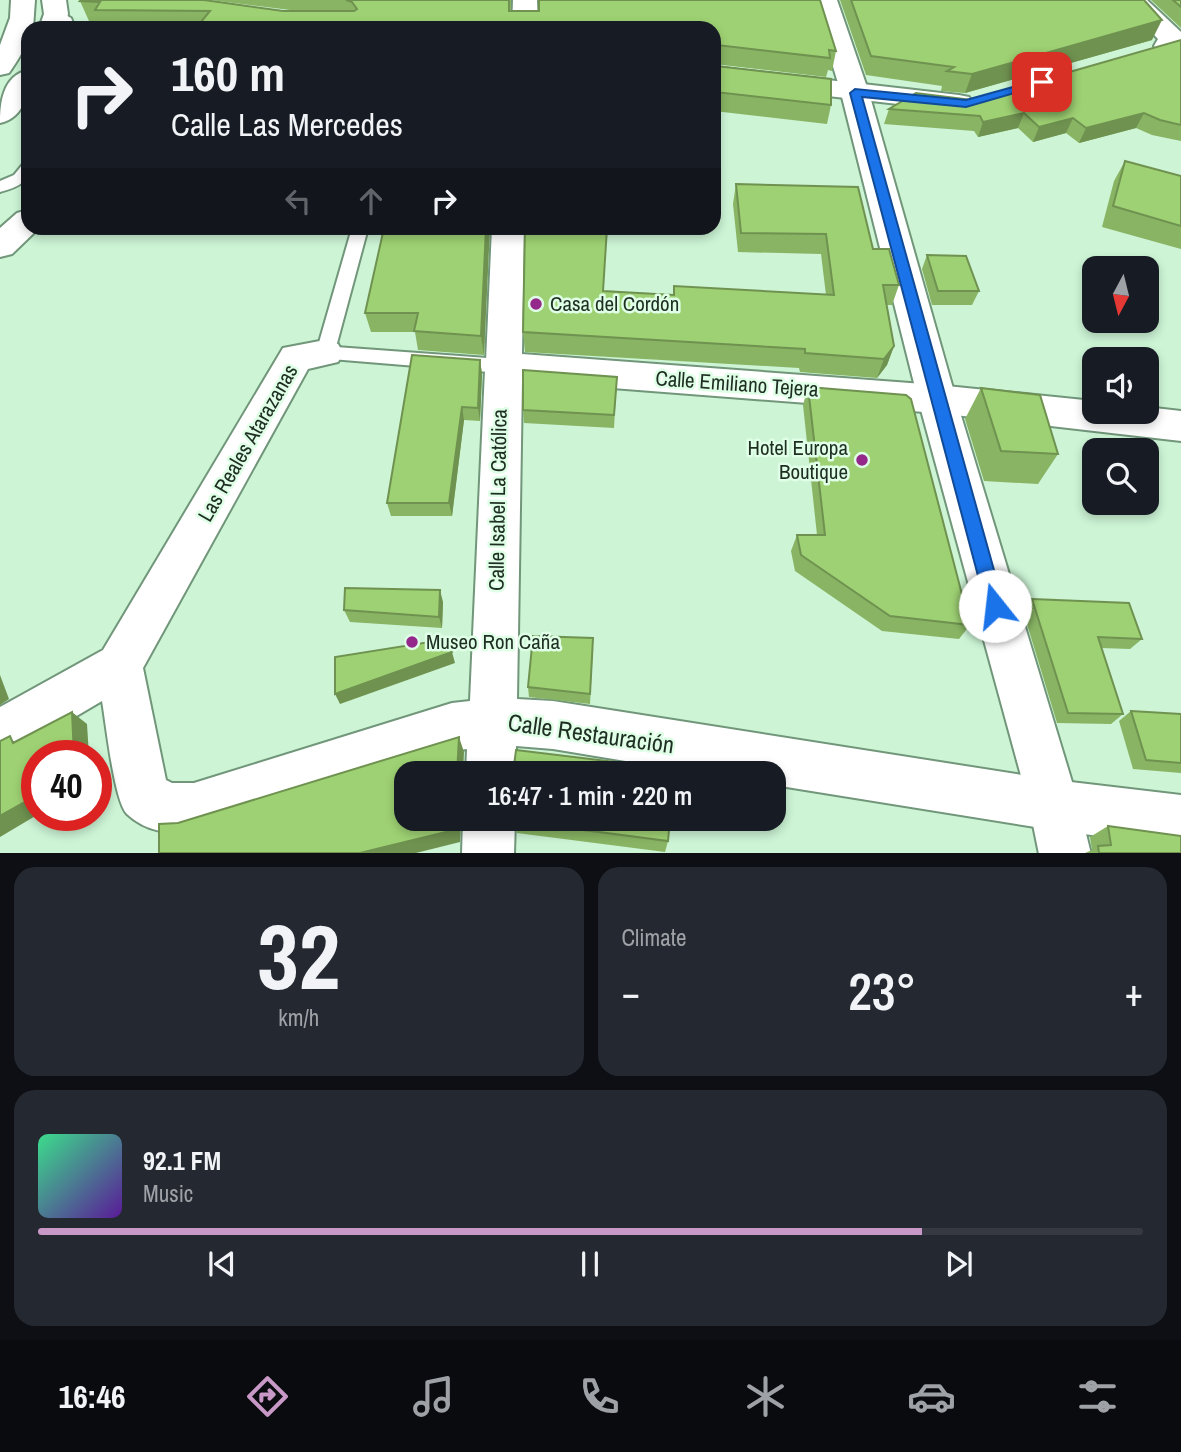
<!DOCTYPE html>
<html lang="en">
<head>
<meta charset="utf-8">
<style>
	body { margin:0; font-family:"Archivo Narrow",sans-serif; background:#242831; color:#f1f3f6; height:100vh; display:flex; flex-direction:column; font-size:26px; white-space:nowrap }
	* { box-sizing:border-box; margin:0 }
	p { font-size:23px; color:#9ea1a6 }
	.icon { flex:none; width:38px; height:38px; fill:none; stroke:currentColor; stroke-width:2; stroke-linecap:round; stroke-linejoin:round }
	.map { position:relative; height:853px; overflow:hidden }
	.panel { display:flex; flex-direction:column; gap:14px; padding:14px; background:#0d0f14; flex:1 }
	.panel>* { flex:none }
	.top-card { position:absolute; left:21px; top:21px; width:700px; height:214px; border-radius:21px; box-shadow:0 4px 10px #0003; background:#171b24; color:#f1f3f6; overflow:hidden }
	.needle { width:46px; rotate:187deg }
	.fabs { position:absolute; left:1082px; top:256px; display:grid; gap:14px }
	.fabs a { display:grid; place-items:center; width:77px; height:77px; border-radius:14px; background:#171b24; box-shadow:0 4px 10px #0003; font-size:35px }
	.speed { position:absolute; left:21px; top:740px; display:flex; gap:14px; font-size:35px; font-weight:700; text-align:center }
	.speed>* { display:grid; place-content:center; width:91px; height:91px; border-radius:50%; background:#171b24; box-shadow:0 4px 10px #0003; line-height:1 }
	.speed .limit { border:10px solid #d22; background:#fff; color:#111 }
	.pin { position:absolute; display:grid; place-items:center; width:60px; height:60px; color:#fff; margin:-30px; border-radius:14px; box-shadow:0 4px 10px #0006 }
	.me { position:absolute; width:77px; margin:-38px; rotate:344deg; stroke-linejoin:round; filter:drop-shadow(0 0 5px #0008) }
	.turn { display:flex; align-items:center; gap:24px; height:147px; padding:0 35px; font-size:32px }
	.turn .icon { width:91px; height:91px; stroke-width:2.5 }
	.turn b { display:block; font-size:49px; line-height:60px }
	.lanes { display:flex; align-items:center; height:66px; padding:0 35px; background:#0003; justify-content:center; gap:35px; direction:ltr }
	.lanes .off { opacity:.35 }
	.big { font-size:52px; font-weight:600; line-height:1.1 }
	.panel .card { flex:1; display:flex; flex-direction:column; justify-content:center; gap:10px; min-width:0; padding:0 24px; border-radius:21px; background:#242831 }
	.panel .dial { align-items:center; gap:0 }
	.dial b { font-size:91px; line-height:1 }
	.song { display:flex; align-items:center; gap:21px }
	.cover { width:84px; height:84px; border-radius:10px; background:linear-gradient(135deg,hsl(150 70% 55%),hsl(270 70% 35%)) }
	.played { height:7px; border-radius:4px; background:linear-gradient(90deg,#c898c6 80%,#363941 80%) }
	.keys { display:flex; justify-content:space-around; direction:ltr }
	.heat { display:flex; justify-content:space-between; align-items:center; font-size:38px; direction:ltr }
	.panel .tiles { flex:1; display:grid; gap:14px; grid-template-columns:1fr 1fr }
	.card:last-child { grid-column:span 2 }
	.trip { position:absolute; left:394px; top:761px; width:392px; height:70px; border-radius:21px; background:#171b24; box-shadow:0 4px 10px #0003; font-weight:600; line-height:70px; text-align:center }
	.menu { display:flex; height:112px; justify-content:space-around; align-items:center; background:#090b0e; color:#9ea1a6 }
	.menu .icon { width:49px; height:49px }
	.menu .on { color:#c898c6 }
	.menu b { font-size:32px; color:#f1f3f6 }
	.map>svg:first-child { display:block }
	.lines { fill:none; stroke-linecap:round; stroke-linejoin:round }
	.lane-casing { stroke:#71967a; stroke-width:4 }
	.street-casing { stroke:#71967a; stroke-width:4 }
	.secondary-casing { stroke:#71967a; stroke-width:4 }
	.primary-casing { stroke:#71967a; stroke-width:4 }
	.lane { fill:#fff; fill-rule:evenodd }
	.street { fill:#fff; fill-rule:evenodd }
	.secondary { fill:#fff; fill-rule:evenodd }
	.primary { fill:#fff; fill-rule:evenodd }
	.wall { fill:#88b463; fill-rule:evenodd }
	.shaded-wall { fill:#6f9250 }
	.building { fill:#9ed173; stroke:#6f9250; stroke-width:2 }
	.route { fill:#1a73e8; stroke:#114b97; stroke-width:2 }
	.poi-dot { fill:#95298b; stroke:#dfffe6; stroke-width:2.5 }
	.labels { text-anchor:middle; stroke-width:5; stroke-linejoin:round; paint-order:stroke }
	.poi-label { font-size:21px; fill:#1f2e23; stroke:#dfffe6; text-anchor:start }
	.street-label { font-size:21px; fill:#1f2e23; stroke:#dfffe6 }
	.near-street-label { font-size:24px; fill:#1f2e23; stroke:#dfffe6 }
</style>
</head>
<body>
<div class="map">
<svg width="1181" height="854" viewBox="0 0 1181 854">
	<rect width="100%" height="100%" fill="#ccf4d5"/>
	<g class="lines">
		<!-- lane casing -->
		<g class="lane-casing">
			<path id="lane" d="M56,10L71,18L75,28H63L61,23L50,14Z
				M28,162C28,184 20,186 0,192V181L14,175L23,164Z
				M352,228H368L336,347L501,359L507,361L510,366L507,371L501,373L319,358L316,353Z"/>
		</g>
		<!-- street casing -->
		<g class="street-casing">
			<path id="street" d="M513,0H537L538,28H512Z
				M1121,0H1147L1181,32V44L1176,52L1167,54L1158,52L1154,46L1158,39Z
				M714,67L959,95L969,97L973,103L969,109L959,111L714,83Z
				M28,210V228H39L12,254L0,257V228L17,213Z
				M492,228H524L522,354L937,385L1094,401V411H1146V407L1181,411V441L937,413L522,381L517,699L553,701L1054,780L1181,795V847L1054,830L774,785V774H704L553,749L516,746V774H466L467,749L452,751L194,833C170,834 146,832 127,814C114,801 106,723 102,701L17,751L0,758V707L103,650L283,348L325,340L338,344L343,353L338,362L308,369L143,668L166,780L172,783H194L452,703L470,701L485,370L483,366L486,361Z
				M463,819H515L514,854H462Z"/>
		</g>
		<!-- secondary casing -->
		<g class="secondary-casing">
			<path id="secondary" d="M813,0H837L869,93L956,399L1079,805L1091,854H1039L1029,805L918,399L841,93Z"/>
		</g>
		<!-- primary casing -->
		<g class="primary-casing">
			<path id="primary" d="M11,0H35L33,28H28C28,46 19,58 9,73L0,75V45L10,18Z
				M42,0H66L68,14L65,28H39L44,14Z
				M28,70C28,92 26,117 0,123C0,102 3,76 28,70Z"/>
		</g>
		<!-- lane -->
		<use href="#lane" class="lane"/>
		<!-- street -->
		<use href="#street" class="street"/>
		<!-- secondary -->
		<use href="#secondary" class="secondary"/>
		<!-- primary -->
		<use href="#primary" class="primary"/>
	</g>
	<!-- wall -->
	<path class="wall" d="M81,0H511V11H539V0H820L836,51L832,71L828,70L826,77L714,64L716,66L831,79V105L827,124L714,111V115V28H103L99,21H89L80,1ZM210,0L298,11H283L209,1Z
		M840,0H1144L1152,40L965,93L941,91L942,86L866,75Z
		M1151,0H1181V28Z
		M1181,40V141L1152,135L1136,128L1079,143L1066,133L1033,142L1018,128L978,137L974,131L884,124L889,109L972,100Z
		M1125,161L1181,176V249L1102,227L1114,181Z
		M736,184L873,249L899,285L892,305H886L894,346L887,365L877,378L800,372L799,368L525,352L523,332L604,291L673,295L674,286L826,295L821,254L738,252L733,204Z
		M489,228L484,355L418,350L415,332H371L365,313Z
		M927,255L979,291L972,305H932L922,269Z
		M480,360L482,374L480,421L464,420L452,516H391L387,503Z
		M617,377L614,428L524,423L523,410Z
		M808,387L970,625L959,639L882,631L795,571L791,551L797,535H817L803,405Z
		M981,388L1058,454L1038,484L984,481L965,419Z
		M1032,599L1142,639L1130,649L1101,648L1123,714L1111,724L1057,723L1023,611Z
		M443,602L442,628L350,622L344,610Z
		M593,649L590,704L529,697L528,687Z
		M1131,711L1181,714V773L1133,769L1119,721Z
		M515,821L668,841L665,852L517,833Z
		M1108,826L1181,853H1085L1092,850L1090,837Z"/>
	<!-- shaded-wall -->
	<path class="shaded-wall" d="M1162,20L1152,40L965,93L972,74Z
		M717,45L714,65V47Z
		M1024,113L1018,128L978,137L983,122Z
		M1144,113L1136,128L1079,143L1086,128Z
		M1073,118L1066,133L1033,142L1039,127Z
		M486,228H490L484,355L481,336Z
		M894,346L887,365L877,378L884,359Z
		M480,360L482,374L480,421L478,408Z
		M462,407L464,420L452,516L449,503Z
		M440,590L443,602L442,628L439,617Z
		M452,652L455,663L340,704L335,694Z
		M0,675L9,699L0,705Z
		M72,712L87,724L89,756H74Z
		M459,737L464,752L463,774H457Z
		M37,795V815L0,837V816Z
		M455,819H461L460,842L416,853H360Z"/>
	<!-- building -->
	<path class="building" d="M81,0H204L283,11H354L357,9L352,2L346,0H509V11H539V0H820L836,51L829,50L830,58L717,45L714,47V28H196L210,11L95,10L100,2L80,1Z
		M851,0H1144L1162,20L972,74L947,71L954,67L871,56Z
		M1173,0H1181V7Z
		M1181,40V125L1160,120L1144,113L1086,128L1073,118L1039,127L1024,113L983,122L980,116L889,109L916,93L972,100Z
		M714,64L716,66L831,79V105L716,92V99H714Z
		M1125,161L1181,176V226L1113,206Z
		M736,184L858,187L873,249H889L899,285H883L894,346L884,359L805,353V349L523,332L525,228H607L603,291L674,295V286L834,295L826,234L741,233Z
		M384,228H486L481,336L414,331L418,313H365Z
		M927,255L966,256L979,291H938Z
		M412,355L480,360L478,408L462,407L449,503H387Z
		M523,370L617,377L614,415L523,410Z
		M808,387L906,395L911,399L970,625L890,616L801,555L797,535H825Z
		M981,388L1040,395L1058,454L1001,451Z
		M345,588L440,590L439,617L344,610Z
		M1032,599L1129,603L1142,639L1098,637L1123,714L1068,713Z
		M533,636L593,638L590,694L528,687Z
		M448,639L452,652L335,694V657Z
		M1131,711L1181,714V763L1146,760Z
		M72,712L74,756H37V795L0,816V741L10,736L13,743Z
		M459,737L457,774H406V819H455L454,830L360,853H159V824L178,823Z
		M516,750L673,769V774H513Z
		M515,819H670L668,841L515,821Z
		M1108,826L1181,836V853H1099L1098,846L1111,845Z"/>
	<!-- route -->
	<path class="route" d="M1042,79L1047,82L1046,84L966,107L862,97L1004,606L1001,612L995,615L988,612L986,606L850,93L855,89L966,100Z"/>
	<!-- markers -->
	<g class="poi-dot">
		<circle cx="536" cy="304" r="7"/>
		<circle cx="862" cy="460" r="7"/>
		<circle cx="412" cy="642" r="7"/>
	</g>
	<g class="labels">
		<!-- poi labels -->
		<g class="poi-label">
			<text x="550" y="311">Casa del Cordón</text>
			<text x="848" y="455" text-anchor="end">Hotel Europa<tspan x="848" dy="24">Boutique</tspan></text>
			<text x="426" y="649">Museo Ron Caña</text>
		</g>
		<!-- street labels -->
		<g class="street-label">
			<text transform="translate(737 384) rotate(4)" y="7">Calle Emiliano Tejera</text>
			<text transform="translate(248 443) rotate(-60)" y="7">Las Reales Atarazanas</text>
			<text transform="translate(498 500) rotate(-89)" y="7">Calle Isabel La Católica</text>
		</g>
		<!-- near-street labels -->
		<g class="near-street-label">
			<text transform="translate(591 734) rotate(8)" y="8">Calle Restauración</text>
		</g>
	</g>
</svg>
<div class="fabs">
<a><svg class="needle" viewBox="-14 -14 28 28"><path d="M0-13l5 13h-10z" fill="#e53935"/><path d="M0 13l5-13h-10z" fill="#9ea1a6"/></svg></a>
<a><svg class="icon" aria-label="sound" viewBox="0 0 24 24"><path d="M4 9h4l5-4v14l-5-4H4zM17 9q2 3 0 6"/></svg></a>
<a><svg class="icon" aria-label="search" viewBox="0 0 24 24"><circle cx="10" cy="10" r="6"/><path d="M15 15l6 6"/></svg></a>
</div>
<div class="speed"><div class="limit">40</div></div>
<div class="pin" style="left:1042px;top:82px;background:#d93025"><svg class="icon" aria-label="arrive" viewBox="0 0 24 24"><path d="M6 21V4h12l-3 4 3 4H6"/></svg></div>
<svg class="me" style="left:995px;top:606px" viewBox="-20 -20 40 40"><circle r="19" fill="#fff"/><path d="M0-13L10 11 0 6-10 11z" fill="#1a73e8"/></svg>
<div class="trip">16:47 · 1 min · 220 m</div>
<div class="top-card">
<div class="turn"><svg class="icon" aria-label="right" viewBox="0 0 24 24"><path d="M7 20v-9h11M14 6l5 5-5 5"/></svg><div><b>160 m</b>Calle Las Mercedes</div></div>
<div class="lanes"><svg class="icon off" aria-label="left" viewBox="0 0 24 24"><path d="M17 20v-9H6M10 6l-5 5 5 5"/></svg><svg class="icon off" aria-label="ahead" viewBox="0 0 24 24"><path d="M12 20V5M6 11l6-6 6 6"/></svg><svg class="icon" aria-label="right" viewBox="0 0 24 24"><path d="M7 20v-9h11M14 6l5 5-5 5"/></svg></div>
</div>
</div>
<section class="panel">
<div class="tiles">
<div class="card dial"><b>32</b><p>km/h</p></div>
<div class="card"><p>Climate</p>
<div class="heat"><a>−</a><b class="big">23°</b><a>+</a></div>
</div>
<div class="card">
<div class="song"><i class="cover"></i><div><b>92.1 FM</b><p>Music</p></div></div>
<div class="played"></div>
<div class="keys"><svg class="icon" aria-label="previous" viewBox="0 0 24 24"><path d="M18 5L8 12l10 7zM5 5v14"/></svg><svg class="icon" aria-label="pause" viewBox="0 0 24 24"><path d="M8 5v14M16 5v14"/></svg><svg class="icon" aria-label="next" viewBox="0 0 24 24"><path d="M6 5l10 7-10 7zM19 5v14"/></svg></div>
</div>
</div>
</section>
<nav class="menu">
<b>16:46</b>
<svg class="icon on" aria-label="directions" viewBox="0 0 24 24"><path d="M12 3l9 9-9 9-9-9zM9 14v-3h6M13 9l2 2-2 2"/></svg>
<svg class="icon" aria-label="music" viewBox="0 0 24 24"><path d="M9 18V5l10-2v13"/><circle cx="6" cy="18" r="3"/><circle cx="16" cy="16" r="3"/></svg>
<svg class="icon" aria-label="phone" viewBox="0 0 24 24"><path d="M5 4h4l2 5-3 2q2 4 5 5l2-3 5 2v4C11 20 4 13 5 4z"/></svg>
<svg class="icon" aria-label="climate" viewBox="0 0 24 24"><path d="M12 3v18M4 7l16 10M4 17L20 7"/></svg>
<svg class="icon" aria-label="car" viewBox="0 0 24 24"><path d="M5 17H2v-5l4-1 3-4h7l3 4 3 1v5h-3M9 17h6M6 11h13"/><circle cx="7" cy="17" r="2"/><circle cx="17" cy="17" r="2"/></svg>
<svg class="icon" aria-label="filters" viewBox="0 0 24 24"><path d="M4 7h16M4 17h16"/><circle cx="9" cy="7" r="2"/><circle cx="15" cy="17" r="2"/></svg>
</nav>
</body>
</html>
